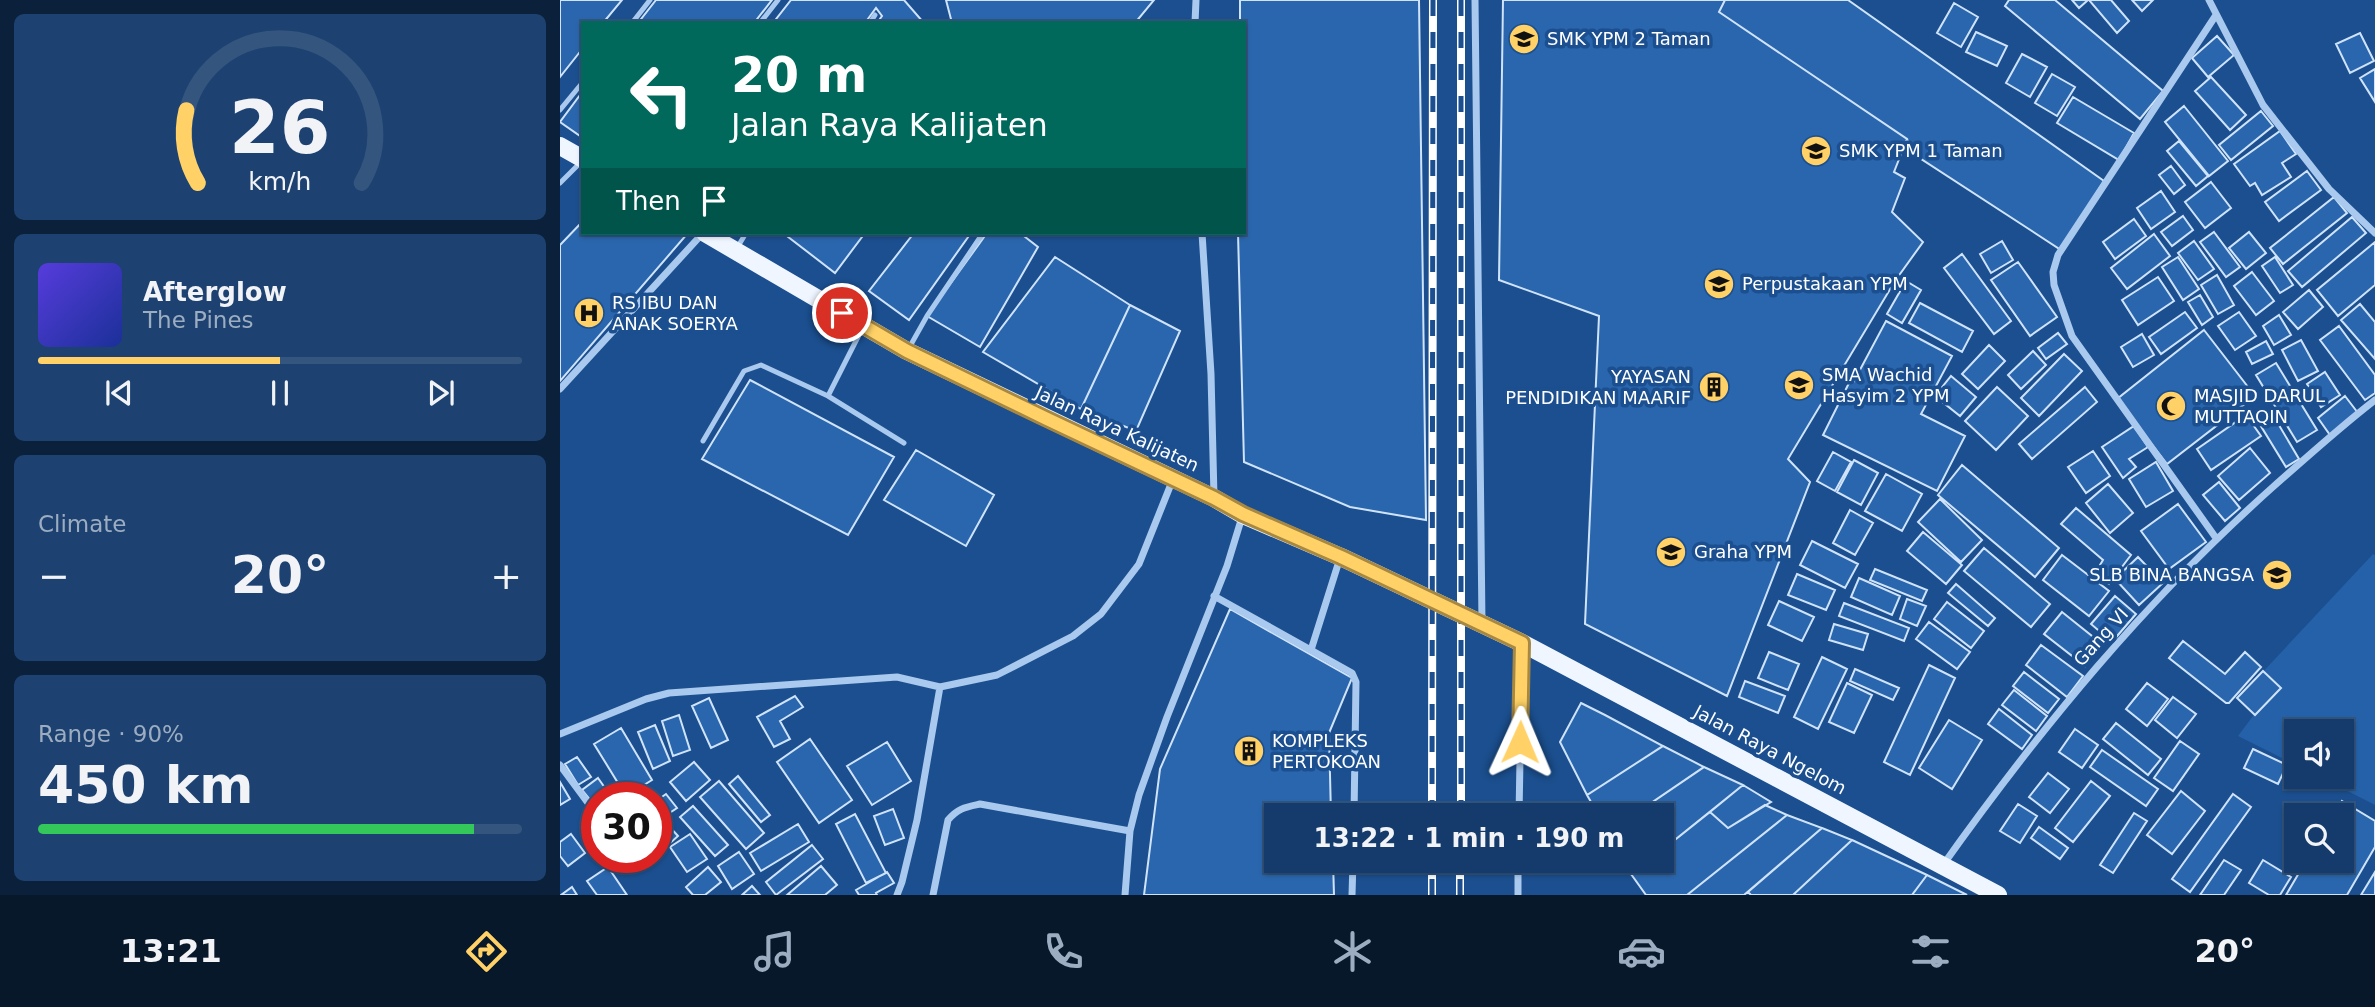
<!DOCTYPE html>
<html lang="en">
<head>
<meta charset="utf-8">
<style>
	body { margin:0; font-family:"DejaVu Sans",sans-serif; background:#1d4271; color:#f1f3f6; height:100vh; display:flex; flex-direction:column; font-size:26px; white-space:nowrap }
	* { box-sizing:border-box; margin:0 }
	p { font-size:23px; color:#9dadc1 }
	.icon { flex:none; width:38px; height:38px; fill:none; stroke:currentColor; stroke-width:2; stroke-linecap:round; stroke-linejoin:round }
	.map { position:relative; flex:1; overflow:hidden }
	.details { display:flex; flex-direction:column; gap:14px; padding:14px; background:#0b203b; width:560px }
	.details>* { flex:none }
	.hud { position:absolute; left:21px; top:21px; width:665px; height:214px; border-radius:0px; box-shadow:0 2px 5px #0004,0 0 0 2px #33557e; background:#00695c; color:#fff; overflow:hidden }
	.fabs { position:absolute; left:1724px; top:719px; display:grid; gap:14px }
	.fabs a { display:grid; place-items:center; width:70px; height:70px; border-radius:0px; background:#143b6b; box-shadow:0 2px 5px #0004,0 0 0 2px #33557e; font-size:35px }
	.speed { position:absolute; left:21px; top:782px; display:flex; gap:14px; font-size:35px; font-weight:700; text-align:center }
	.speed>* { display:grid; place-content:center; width:91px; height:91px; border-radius:50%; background:#143b6b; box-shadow:0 2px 5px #0004,0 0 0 2px #33557e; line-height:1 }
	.speed .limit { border:10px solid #d22; background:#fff; color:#111 }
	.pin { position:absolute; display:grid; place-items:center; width:60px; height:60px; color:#fff; margin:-30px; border:4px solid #fff; border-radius:50%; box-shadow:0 2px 7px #0007 }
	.me { position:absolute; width:77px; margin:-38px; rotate:1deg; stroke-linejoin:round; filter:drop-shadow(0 0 5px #0008) }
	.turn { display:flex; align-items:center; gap:24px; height:147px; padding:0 35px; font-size:32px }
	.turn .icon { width:91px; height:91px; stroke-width:2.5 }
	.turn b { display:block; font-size:49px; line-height:60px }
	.then { display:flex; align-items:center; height:66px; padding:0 35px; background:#0003; gap:14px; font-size:26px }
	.big { font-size:52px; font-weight:600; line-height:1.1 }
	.details .card { flex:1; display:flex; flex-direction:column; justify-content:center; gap:10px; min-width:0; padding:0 24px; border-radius:10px; background:#1d4271 }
	.details .dial { align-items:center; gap:0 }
	.dial svg { height:182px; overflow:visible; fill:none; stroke:#33557e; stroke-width:7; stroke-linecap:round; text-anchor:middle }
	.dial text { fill:#f1f3f6; stroke:none }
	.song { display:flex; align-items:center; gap:21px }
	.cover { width:84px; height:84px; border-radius:10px; background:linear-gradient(135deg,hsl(250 70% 55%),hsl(230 70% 35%)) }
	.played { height:7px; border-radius:4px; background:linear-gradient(90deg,#ffd166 50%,#33557e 50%) }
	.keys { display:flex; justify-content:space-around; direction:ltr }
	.heat { display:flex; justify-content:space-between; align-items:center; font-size:38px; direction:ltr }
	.charge { height:10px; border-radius:5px; background:linear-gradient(90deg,#34c759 90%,#33557e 0) }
	.trip { position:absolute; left:704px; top:803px; width:410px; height:70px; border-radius:0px; background:#143b6b; box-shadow:0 2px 5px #0004,0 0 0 2px #33557e; font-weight:600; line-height:70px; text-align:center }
	.tabs { display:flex; height:112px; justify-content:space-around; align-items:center; background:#08182b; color:#9dadc1 }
	.tabs .icon { width:49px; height:49px }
	.tabs .selected { color:#ffd166 }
	.tabs b { font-size:32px; color:#f1f3f6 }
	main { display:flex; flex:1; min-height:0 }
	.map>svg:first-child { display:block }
	.green { fill:#2461a8 }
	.building { fill:#2a66ad; stroke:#cfe3fa; stroke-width:2 }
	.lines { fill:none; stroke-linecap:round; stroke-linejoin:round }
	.service { stroke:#a9c9ee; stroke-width:5 }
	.minor { stroke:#a9c9ee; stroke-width:7 }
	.primary { stroke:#f0f6ff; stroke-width:18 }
	.rail-casing { stroke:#fff; stroke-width:8 }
	.rail { stroke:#1b4f8f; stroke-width:5; stroke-dasharray:16; stroke-linecap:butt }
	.route-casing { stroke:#a68842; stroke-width:18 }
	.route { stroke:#ffd166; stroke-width:12 }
	.labels { text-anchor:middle; stroke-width:7; stroke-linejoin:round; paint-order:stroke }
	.poi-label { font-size:18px; fill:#fff; stroke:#1b4f8f; text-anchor:start }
	.street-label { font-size:18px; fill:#fff; stroke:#1b4f8f }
</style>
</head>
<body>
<main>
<section class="details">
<div class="card dial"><svg viewBox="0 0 100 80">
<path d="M14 69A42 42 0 1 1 86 69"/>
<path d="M14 69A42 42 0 0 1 9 37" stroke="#ffd166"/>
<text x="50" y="56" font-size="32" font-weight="700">26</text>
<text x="50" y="72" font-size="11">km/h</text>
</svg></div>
<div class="card">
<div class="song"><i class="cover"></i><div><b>Afterglow</b><p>The Pines</p></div></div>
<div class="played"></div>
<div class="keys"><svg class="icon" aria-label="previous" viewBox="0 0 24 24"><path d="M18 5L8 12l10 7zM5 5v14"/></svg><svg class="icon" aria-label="pause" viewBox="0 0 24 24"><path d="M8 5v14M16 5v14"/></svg><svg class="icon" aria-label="next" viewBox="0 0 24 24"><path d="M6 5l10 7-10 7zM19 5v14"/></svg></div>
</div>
<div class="card"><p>Climate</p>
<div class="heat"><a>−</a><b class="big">20°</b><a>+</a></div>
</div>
<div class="card"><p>Range · 90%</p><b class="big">450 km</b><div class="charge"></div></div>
</section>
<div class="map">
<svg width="1815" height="895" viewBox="0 0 1815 895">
	<rect width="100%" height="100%" fill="#1b4f8f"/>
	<!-- green -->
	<path class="green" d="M1813,554L1815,555V805L1760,777H1782V732H1736V765L1678,736L1714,688L1699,676Z"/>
	<!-- building -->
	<path class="building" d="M0,0H62L43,23H23V48L0,77Z
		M96,0H212L194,23H78Z
		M231,0H344L364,23H317L322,16L316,8L305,23H213Z
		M386,0H594L575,23H392Z
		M680,0H859L866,520L790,507L684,462L678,233H684V23H680Z
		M943,0H1165L1159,12L1347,139L1334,172L1345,178L1332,212L1363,242L1335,281L1228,459L1250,482L1167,696L1025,624L1039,316L939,280Z
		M1165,0H1288L1544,181L1501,250L1352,153L1347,139L1159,12Z
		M1449,0H1495L1603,91L1580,119L1445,6Z
		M1512,0H1528L1519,8Z
		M1529,0H1551L1569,21L1557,33Z
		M1572,0H1593L1582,11Z
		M1394,3L1418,17L1401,47L1377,33Z
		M1416,32L1447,46L1437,66L1406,52Z
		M1800,33L1814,61L1790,73L1776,44Z
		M1657,36L1674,55L1648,77L1632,58Z
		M1462,54L1487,67L1470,97L1446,83Z
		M1815,69V102L1800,78Z
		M1492,74L1515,87L1497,116L1475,103Z
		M1651,77L1686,115L1670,130L1635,91Z
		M23,91V138L0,122Z
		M1513,97L1574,133L1559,160L1497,123Z
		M1624,106L1668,161L1649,176L1605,122Z
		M1701,111L1713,126L1671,160L1659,145Z
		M1720,131L1736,154L1722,163L1731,177L1702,195L1695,183L1690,186L1674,164Z
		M1619,141L1648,176L1636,186L1607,151Z
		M1611,166L1625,185L1614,194L1599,175Z
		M1747,171L1761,190L1719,221L1705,202Z
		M1651,182L1671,208L1645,228L1625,202Z
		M1601,191L1615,212L1591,229L1577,208Z
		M1774,197L1787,213L1723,264L1710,248Z
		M1623,216L1633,230L1612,246L1601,232Z
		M1792,217L1806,233L1742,287L1728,271Z
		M1574,219L1586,236L1555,259L1543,242Z
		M23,221V233H128L0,381V245Z
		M1654,232L1680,267L1666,277L1640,242Z
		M1689,232L1706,253L1686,269L1669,248Z
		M223,233H305L275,273Z
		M354,233H411L349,320L309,291Z
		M427,233H460L478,247L420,347L367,316Z
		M1594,234L1610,256L1567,289L1551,268Z
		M1442,241L1453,260L1431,273L1420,254Z
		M1634,241L1654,269L1638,280L1618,253Z
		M1815,242V285L1778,316L1757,290Z
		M1402,254L1451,321L1434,334L1384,268Z
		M495,257L570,305L521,409L423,352Z
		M1618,257L1639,289L1623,300L1602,267Z
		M1715,257L1733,285L1720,293L1702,266Z
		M1458,262L1497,317L1470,336L1431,280Z
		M1692,272L1714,301L1696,315L1674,286Z
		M1657,275L1674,305L1658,314L1641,285Z
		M1598,277L1614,301L1578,325L1562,300Z
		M1346,281L1361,290L1342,323L1327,314Z
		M1749,290L1763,307L1738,329L1723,312Z
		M1640,295L1653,317L1642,325L1628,302Z
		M1360,303L1413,331L1402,352L1349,323Z
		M1800,304L1815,322V359L1781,320Z
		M570,305L620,331L576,431L521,409Z
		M1625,312L1637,328L1601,354L1589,337Z
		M1679,312L1696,336L1675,350L1658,326Z
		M1719,315L1731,335L1714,345L1703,326Z
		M1326,321L1392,356L1361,414L1405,436L1377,491L1263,435L1291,379L1294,381Z
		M1779,326L1815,375V393L1805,400L1760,340Z
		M1644,330L1695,396L1607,464L1557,399Z
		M1498,333L1507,344L1486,359L1478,348Z
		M1582,334L1594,355L1573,367L1561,347Z
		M1741,340L1758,371L1738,381L1722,350Z
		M1706,341L1713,354L1692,364L1686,352Z
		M1429,345L1445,361L1418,389L1402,374Z
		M1473,351L1486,365L1461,389L1448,375Z
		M1504,354L1522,371L1479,416L1461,398Z
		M1716,363L1757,430L1737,442L1696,375Z
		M1765,372L1780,395L1761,407L1747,384Z
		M1391,376L1416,397L1400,416L1375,396Z
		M190,380L334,457L288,535L142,459Z
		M1437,387L1468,416L1436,450L1405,421Z
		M1525,387L1537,402L1472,459L1459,444Z
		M1785,396L1798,413L1770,435L1758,418Z
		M1686,415L1701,436L1651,470L1637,449Z
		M1713,415L1739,459L1726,467L1699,423Z
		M1574,426L1588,447L1569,459L1576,467L1563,478L1542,447Z
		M1690,448L1710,473L1679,500L1658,476Z
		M356,450L434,495L406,546L324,500Z
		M1533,451L1550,476L1526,493L1508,467Z
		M1273,452L1291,462L1275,491L1257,481Z
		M1294,460L1318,473L1301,505L1277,492Z
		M1596,462L1613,491L1586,507L1569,479Z
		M1402,465L1499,548L1475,577L1378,495Z
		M1326,474L1362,494L1342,531L1305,511Z
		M1659,482L1680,508L1665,521L1643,495Z
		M1548,484L1573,513L1550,533L1526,503Z
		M1380,499L1422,540L1401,562L1358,522Z
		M1618,504L1646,542L1609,569L1581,531Z
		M1516,508L1571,555L1549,584L1534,575L1543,560L1501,524Z
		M1290,510L1313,523L1295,555L1273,543Z
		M1363,532L1402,565L1386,584L1347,551Z
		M1252,541L1298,564L1285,588L1240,565Z
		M1424,548L1490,604L1471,627L1404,571Z
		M1502,555L1549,591L1529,616L1483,580Z
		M1578,557L1603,583L1579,605L1555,579Z
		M1315,569L1367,590L1362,601L1310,580Z
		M1237,574L1275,590L1266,610L1228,595Z
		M1299,578L1340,596L1332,615L1291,597Z
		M1396,584L1435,618L1428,626L1388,593Z
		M1555,596L1576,614L1552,642L1531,624Z
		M1347,599L1366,606L1357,626L1340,619Z
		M1219,601L1254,617L1242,641L1208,625Z
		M1387,602L1424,631L1411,648L1374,619Z
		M1284,603L1349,628L1344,641L1279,616Z
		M670,609L792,678L769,733L771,816H716V861H773L774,895H584L600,769Z
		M1502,612L1542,644L1525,666L1484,634Z
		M1369,622L1410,652L1397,669L1356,639Z
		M1274,624L1308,634L1303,650L1269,640Z
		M1623,641L1665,674L1685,652L1701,667L1669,703H1666L1609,658Z
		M1481,645L1523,676L1507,697L1466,665Z
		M1209,652L1239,664L1228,690L1198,678Z
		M1262,657L1287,669L1258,729L1234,717Z
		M1369,665L1395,678L1350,775L1324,762Z
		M1295,669L1339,688L1333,700L1290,681Z
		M1703,671L1721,688L1695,715L1677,698Z
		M1464,672L1499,699L1488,713L1453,686Z
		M1185,681L1225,696L1218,713L1179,697Z
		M1287,683L1312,695L1294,733L1269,722Z
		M1587,683L1608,699L1587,726L1566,709Z
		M1454,690L1487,716L1476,731L1442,705Z
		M235,696L243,707L220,721L230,739L214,747L197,717Z
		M1613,697L1636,714L1617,738L1595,720Z
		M149,698L168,740L151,748L132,706Z
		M1021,703L1045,715L1103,746L1027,795L1000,742Z
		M1439,709L1472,735L1462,749L1428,724Z
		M119,715L130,750L113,756L102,721Z
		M1389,720L1422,740L1392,789L1359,768Z
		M1556,723L1601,759L1588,775L1543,739Z
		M95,725L110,761L93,769L78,732Z
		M61,728L92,780L66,796L34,744Z
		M1515,729L1538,745L1522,768L1499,752Z
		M250,739L292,800L259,823L217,762Z
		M1620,741L1639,754L1613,791L1594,778Z
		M327,742L351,781L312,805L287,766Z
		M1103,746L1144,767L1072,816H1039L1027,795Z
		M1693,749L1727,765L1718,784L1684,768Z
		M1542,750L1598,789L1586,806L1530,767Z
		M17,757L31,777L18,785L5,764Z
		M134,762L150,780L126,801L110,782Z
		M1144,767L1183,785L1101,851V816H1072Z
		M1488,773L1509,789L1490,813L1469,797Z
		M178,776L210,815L201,822L169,784Z
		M38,778L50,795L46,798H37L35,806L22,790Z
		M159,781L204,833L186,849L140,797Z
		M1531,781L1550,796L1513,842L1495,828Z
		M0,782L10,799L0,805Z
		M1183,785L1211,802L1168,828L1150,812Z
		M1621,791L1645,811L1612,854L1587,835Z
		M106,794L117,808L96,822V801Z
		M1673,794L1691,807L1630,892L1612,879Z
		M1782,801L1815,821V847L1787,895H1726L1746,861H1782V816H1773Z
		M1458,804L1477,816L1460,843L1440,831Z
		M1205,805L1227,815L1127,895H1086L1071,874L1088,861H1101V851L1150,812L1168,828Z
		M133,806L168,845L155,856L120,817Z
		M333,809L344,838L325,845L314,816Z
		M1574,813L1587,821L1553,873L1540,865Z
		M295,814L326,873L306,883L276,824Z
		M1227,815L1262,828L1184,895H1127Z
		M107,824L118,836L98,854L96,834Z
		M238,824L249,842L201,871L190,853Z
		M1479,827L1508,848L1500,859L1471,838Z
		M1262,828L1292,840L1233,895H1191L1188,892Z
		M11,834L25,853L8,866L0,856V842Z
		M130,834L147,859L127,872L110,847Z
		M1292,840L1367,875L1352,895H1233Z
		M252,845L263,859L216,895L206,882Z
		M179,852L194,874L172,889L158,866Z
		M1664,860L1681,870L1664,895H1640Z
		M1703,860L1731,877L1720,895H1709L1689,883Z
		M1064,861H1088L1071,874Z
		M261,866L277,885L265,895H227Z
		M48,867L67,895H37L27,881Z
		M148,867L161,882L145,895H133L126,887Z
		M327,872L334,883L316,893L317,895H299L296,890Z
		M1815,872V895H1801Z
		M1367,875L1407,895H1352Z
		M192,886L200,895H182Z
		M12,887L17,895H1Z"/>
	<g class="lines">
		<!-- service -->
		<path class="service" d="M72,23L90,0
			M200,23L218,0
			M310,23L315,15
			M0,110L23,82
			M0,183L21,162
			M177,248L186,233
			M349,348L367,316L423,233
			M268,396L344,443
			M143,441L184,371L201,365L268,396L302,329"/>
		<!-- minor -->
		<path class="minor" d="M915,0L922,623
			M1649,0L1703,105L1769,189L1815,233
			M1656,15L1498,255L1493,272L1494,285L1512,336L1656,538
			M635,23L636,0
			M642,233L651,374L654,497
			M0,389L143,233
			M654,596L792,673L796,682L794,816
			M751,650L780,558
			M0,734L86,699L109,693L337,677L380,687L437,675L513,636L541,614L579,564L613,479
			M0,765L31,807
			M959,816L962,645
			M1383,865C1482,726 1586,600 1714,486C1747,457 1780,427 1815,400
			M337,895L342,882L357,820L380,687
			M373,895L388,820C398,808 406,807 420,804L570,831
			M565,895L570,831L579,795L607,717L667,566L682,517
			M792,895L793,861
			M958,895V861"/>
		<!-- primary -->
		<path class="primary" d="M0,146L23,159
			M145,233L347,351L654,498L683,515L781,557L962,643L1438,895"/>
		<!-- rail casing -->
		<g class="rail-casing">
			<path id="rail" d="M872,816L873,0
				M901,816V0
				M872,895V861
				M900,895V861"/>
		</g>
		<!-- rail -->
		<use href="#rail" class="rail"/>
	</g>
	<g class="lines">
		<!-- route casing -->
		<g class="route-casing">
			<path id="route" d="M282,313L347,351L485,418L654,498L683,514L781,557L962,643L960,742"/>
		</g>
		<!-- route -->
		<use href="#route" class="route"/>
	</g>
	<!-- icons -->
	<defs>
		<g id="school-disc" transform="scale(1.575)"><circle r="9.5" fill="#ffd166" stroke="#1b4f8f"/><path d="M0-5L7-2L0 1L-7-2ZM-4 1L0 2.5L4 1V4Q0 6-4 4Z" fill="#111"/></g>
		<g id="hospital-disc" transform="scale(1.575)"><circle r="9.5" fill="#ffd166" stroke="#1b4f8f"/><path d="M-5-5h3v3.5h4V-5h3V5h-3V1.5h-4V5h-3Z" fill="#111"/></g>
		<g id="building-disc" transform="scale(1.575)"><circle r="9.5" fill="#ffd166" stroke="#1b4f8f"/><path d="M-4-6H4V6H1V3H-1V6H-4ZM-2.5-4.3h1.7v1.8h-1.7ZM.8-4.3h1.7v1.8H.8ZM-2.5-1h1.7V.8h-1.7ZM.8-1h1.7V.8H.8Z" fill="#111"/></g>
		<g id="mosque-disc" transform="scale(1.575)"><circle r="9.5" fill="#ffd166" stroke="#1b4f8f"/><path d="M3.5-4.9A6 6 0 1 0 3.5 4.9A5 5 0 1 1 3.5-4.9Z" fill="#111"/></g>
	</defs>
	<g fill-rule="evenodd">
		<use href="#school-disc" x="964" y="39"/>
		<use href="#school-disc" x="1256" y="151"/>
		<use href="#school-disc" x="1159" y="284"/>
		<use href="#hospital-disc" x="29" y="313"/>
		<use href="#school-disc" x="1239" y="385"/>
		<use href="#building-disc" x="1154" y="387"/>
		<use href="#mosque-disc" x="1611" y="406"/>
		<use href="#school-disc" x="1111" y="552"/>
		<use href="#school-disc" x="1717" y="575"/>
		<use href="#building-disc" x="689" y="751"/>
	</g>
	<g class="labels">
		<!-- poi labels -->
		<g class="poi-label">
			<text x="987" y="45">SMK YPM 2 Taman</text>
			<text x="1279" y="157">SMK YPM 1 Taman</text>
			<text x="1182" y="290">Perpustakaan YPM</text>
			<text x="52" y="309">RS IBU DAN<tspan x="52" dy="21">ANAK SOERYA</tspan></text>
			<text x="1262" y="381">SMA Wachid<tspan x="1262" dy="21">Hasyim 2 YPM</tspan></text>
			<text x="1131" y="383" text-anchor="end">YAYASAN<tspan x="1131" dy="21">PENDIDIKAN MAARIF</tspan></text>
			<text x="1634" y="402">MASJID DARUL<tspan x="1634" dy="21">MUTTAQIN</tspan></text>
			<text x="1134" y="558">Graha YPM</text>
			<text x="1694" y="581" text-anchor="end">SLB BINA BANGSA</text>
			<text x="712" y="747">KOMPLEKS<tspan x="712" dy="21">PERTOKOAN</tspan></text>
		</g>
		<!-- street labels -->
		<g class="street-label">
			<text transform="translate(557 429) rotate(25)" y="6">Jalan Raya Kalijaten</text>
			<text transform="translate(1541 637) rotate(-48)" y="6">Gang VI</text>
			<text transform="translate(1210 750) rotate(28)" y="6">Jalan Raya Ngelom</text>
		</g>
	</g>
</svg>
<div class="fabs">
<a><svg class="icon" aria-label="sound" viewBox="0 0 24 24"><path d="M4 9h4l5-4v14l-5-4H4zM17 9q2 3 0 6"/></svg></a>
<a><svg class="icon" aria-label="search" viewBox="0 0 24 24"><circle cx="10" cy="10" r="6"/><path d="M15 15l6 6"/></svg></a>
</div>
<div class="speed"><div class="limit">30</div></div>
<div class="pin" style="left:282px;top:313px;background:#d93025"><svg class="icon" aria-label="arrive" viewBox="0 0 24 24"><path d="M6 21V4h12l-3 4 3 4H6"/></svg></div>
<svg class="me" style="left:960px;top:742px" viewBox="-20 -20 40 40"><path d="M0-17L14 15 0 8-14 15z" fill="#ffd166" stroke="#fff" stroke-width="4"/></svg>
<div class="trip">13:22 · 1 min · 190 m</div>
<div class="hud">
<div class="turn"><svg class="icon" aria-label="left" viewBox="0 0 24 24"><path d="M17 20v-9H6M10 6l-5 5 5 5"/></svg><div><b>20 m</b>Jalan Raya Kalijaten</div></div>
<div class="then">Then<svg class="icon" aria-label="arrive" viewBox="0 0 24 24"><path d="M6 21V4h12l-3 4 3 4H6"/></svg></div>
</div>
</div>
</main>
<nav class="tabs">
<b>13:21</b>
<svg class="icon selected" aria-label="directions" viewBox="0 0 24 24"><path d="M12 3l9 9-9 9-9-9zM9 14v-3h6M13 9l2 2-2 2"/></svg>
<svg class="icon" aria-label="music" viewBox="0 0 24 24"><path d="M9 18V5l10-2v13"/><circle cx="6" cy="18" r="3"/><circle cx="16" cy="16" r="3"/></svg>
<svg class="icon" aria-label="phone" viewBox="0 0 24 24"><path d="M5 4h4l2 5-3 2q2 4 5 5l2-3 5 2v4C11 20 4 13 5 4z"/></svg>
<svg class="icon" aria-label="climate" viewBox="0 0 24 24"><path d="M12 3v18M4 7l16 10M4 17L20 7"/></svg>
<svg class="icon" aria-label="car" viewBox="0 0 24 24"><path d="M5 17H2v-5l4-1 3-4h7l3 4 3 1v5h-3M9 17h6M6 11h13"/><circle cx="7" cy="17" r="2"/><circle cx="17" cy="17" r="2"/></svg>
<svg class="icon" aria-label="filters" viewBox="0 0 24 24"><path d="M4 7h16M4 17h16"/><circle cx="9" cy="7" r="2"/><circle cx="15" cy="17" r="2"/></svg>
<b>20°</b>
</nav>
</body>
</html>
